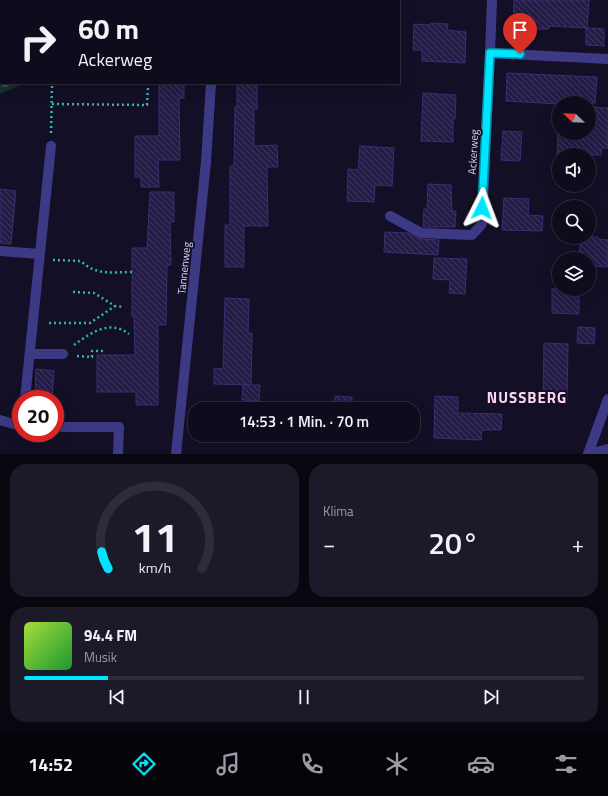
<!DOCTYPE html>
<html lang="de">
<head>
<meta charset="utf-8">
<style>
	body { margin:0; font-family:"Titillium Web",sans-serif; background:#1c1929; color:#f1f3f6; height:100vh; display:flex; flex-direction:column; font-size:15px; white-space:nowrap }
	* { box-sizing:border-box; margin:0 }
	p { font-size:13px; color:#9b9ba3 }
	.icon { flex:none; width:22px; height:22px; fill:none; stroke:currentColor; stroke-width:2; stroke-linecap:round; stroke-linejoin:round }
	.map { position:relative; height:454px; overflow:hidden }
	.sheet { display:flex; flex-direction:column; gap:10px; padding:10px; background:#08060f; flex:1 }
	.sheet>* { flex:none }
	.banner { position:absolute; left:0px; top:0px; width:400px; height:84px; box-shadow:0 4px 16px #0002,0 0 0 1px #2e2b3b; background:#0e0b1c; color:#f1f3f6; overflow:hidden }
	.needle { width:26px; rotate:293deg }
	.tools { position:absolute; left:552px; top:96px; display:grid; gap:8px }
	.tools a { display:grid; place-items:center; width:44px; height:44px; border-radius:50%; background:#0e0b1c; box-shadow:0 4px 16px #0002,0 0 0 1px #2e2b3b; font-size:20px }
	.speed { position:absolute; left:12px; top:390px; display:flex; gap:8px; font-size:20px; font-weight:700; text-align:center }
	.speed>* { display:grid; place-content:center; width:52px; height:52px; border-radius:50%; background:#0e0b1c; box-shadow:0 4px 16px #0002,0 0 0 1px #2e2b3b; line-height:1 }
	.speed .limit { border:6px solid #d22; background:#fff; color:#111 }
	.pin { position:absolute; display:grid; place-items:center; width:34px; height:34px; color:#fff; margin:-41px -17px; border-radius:50% 50% 50% 0; rotate:-45deg; box-shadow:0 0 4px #0007 }
	.pin .icon { rotate:45deg }
	.me { position:absolute; width:44px; margin:-22px; rotate:3deg; stroke-linejoin:round; filter:drop-shadow(0 0 3px #0008) }
	.turn { display:flex; align-items:center; gap:14px; height:84px; padding:0 12px; font-size:18px }
	.turn .icon { width:52px; height:52px; stroke-width:2.5 }
	.turn b { display:block; font-size:28px; line-height:34px }
	.big { font-size:30px; font-weight:600; line-height:1.1 }
	.sheet .tile { flex:1; display:flex; flex-direction:column; justify-content:center; gap:6px; min-width:0; padding:0 14px; border-radius:16px; background:#1c1929 }
	.sheet .dial { align-items:center; gap:0 }
	.dial svg { height:104px; overflow:visible; fill:none; stroke:#2e2b3b; stroke-width:7; stroke-linecap:round; text-anchor:middle }
	.dial text { fill:#f1f3f6; stroke:none }
	.song { display:flex; align-items:center; gap:12px }
	.cover { width:48px; height:48px; border-radius:6px; background:linear-gradient(135deg,hsl(80 70% 55%),hsl(130 70% 35%)) }
	.played { height:4px; border-radius:2px; background:linear-gradient(90deg,#00e5ff 15%,#2e2b3b 15%) }
	.keys { display:flex; justify-content:space-around; direction:ltr }
	.heat { display:flex; justify-content:space-between; align-items:center; font-size:22px; direction:ltr }
	.sheet .tiles { flex:1; display:grid; gap:10px; grid-template-columns:1fr 1fr }
	.tile:last-child { grid-column:span 2 }
	.trip { position:absolute; left:188px; top:402px; width:232px; height:40px; border-radius:16px; background:#0e0b1c; box-shadow:0 4px 16px #0002,0 0 0 1px #2e2b3b; font-weight:600; line-height:40px; text-align:center }
	.tab-bar { display:flex; height:64px; justify-content:space-around; align-items:center; background:#06040b; color:#9b9ba3 }
	.tab-bar .icon { width:28px; height:28px }
	.tab-bar .selected { color:#00e5ff }
	.tab-bar b { font-size:18px; color:#f1f3f6 }
	.map>svg:first-child { display:block }
	.forest { fill:url(#forest-firs) }
	.building { fill:url(#building-back-hatch); stroke:#3b2d73 }
	.lines { fill:none; stroke-linecap:round; stroke-linejoin:round }
	.path { stroke:#2fb8b0; stroke-width:2.5; stroke-dasharray:2 3; stroke-linecap:butt }
	.lane { stroke:#3d3a85; stroke-width:10 }
	.street { stroke:#3d3a85; stroke-width:10 }
	.route-casing { stroke:#0095a6; stroke-width:10 }
	.route { stroke:#00e5ff; stroke-width:7 }
	.labels { text-anchor:middle; stroke-width:4; stroke-linejoin:round; paint-order:stroke }
	.street-label { font-size:11px; fill:#d9d4ff; stroke:#130f26 }
	.district-label { font-size:15px; font-weight:bold; letter-spacing:1px; fill:#ffd6f0; stroke:#130f26 }
</style>
</head>
<body>
<div class="map">
<svg width="608" height="454" viewBox="0 0 608 454">
	<defs>
		<pattern id="forest-firs" width="22" height="20" patternUnits="userSpaceOnUse"><rect width="22" height="20" fill="#12302f"/><path d="M5 1l3.5 6h-7zM16 11l3.5 6h-7z" fill="#344d4e"/></pattern>
		<pattern id="building-back-hatch" width="6" height="6" patternUnits="userSpaceOnUse"><rect width="6" height="6" fill="#241b47"/><path d="M-1 5l2 2M0 0l6 6M5-1l2 2" fill="none" stroke="#433b63"/></pattern>
	</defs>
	<rect width="100%" height="100%" fill="#130f26"/>
	<!-- forest -->
	<path class="forest" d="M0,0L37,1H1V83H25L0,94Z"/>
	<!-- building -->
	<path class="building" d="M514,0H589L587,28L550,26L548,29H530L529,27L513,26Z
		M431,23L448,24L447,30L466,32L465,63L422,61V50H413L414,24L430,25Z
		M586,28L604,29V46L586,45Z
		M507,73L597,77L595,103L559,104L506,101Z
		M159,83H184V98H179L180,160H158L159,187H141V177H135V136H159Z
		M237,83H257V109H254V146L277,145L278,167H267L268,226H244V267H225V225H230V166H234L235,107H237Z
		M423,93L456,95L455,119H453V142L421,141Z
		M589,107L608,108V148H602L601,155H557L558,133H589Z
		M503,131L522,132L520,161L501,160Z
		M360,146L394,148L392,186L375,185L374,202L347,201L348,169L358,170Z
		M428,184L451,185L452,211H456L455,227H423L424,209H427Z
		M0,189L16,191L11,244L0,243Z
		M150,192H174V222H170L171,265H167L166,325H158V405H136V392H97V355H135L134,317H132V248H147Z
		M504,198L529,199L528,215L543,216L542,231L502,230Z
		M385,232L408,233L420,239L439,240L438,255L384,252Z
		M581,237H598V239L608,240V267L589,266V259H579Z
		M434,258L467,259L465,294L449,293L450,280L433,279Z
		M552,289H579V314L552,313Z
		M225,298L249,299L248,333H252L251,385H260L259,401L242,400L243,385H250L214,384V368L223,369Z
		M578,327L595,328L594,344L577,343Z
		M544,343L568,344L567,401H543Z
		M36,369L54,371L52,399H35Z
		M335,396L352,397V409H335Z
		M435,396L458,397V413L502,414L501,430H482L481,440L434,438Z"/>
	<g class="lines">
		<!-- path -->
		<path class="path" d="M50,0V1
			M52,104L147,105L148,87
			M51,133L52,83
			M53,260L81,261C96,276 113,272 133,272
			M73,292L94,293L115,306L123,307
			M49,323H90L115,306
			M74,345C90,333 110,319 129,334
			M77,356L92,357V351H103"/>
		<!-- lane -->
		<path class="lane" d="M492,0L490,53L608,59
			M390,216L421,233L472,235L482,224L490,53
			M0,251L40,254
			M30,354H63
			M25,399L51,146"/>
		<!-- street -->
		<path class="street" d="M212,0V1
			M0,420L21,426
			M55,427H119L118,454
			M176,454L206,162L211,83
			M588,454L608,399
			M588,454L608,449"/>
	</g>
	<g class="lines">
		<!-- route casing -->
		<g class="route-casing">
			<path id="route" d="M482,208L490,53L520,54"/>
		</g>
		<!-- route -->
		<use href="#route" class="route"/>
	</g>
	<g class="labels">
		<!-- street labels -->
		<g class="street-label">
			<text transform="translate(473 152) rotate(-87)" y="4">Ackerweg</text>
			<text transform="translate(184 268) rotate(-84)" y="4">Tannenweg</text>
		</g>
		<!-- district labels -->
		<g class="district-label">
			<text x="527" y="403">NUSSBERG</text>
		</g>
	</g>
</svg>
<div class="tools">
<a><svg class="needle" viewBox="-14 -14 28 28"><path d="M0-13l5 13h-10z" fill="#e53935"/><path d="M0 13l5-13h-10z" fill="#9b9ba3"/></svg></a>
<a><svg class="icon" aria-label="sound" viewBox="0 0 24 24"><path d="M4 9h4l5-4v14l-5-4H4zM17 9q2 3 0 6"/></svg></a>
<a><svg class="icon" aria-label="search" viewBox="0 0 24 24"><circle cx="10" cy="10" r="6"/><path d="M15 15l6 6"/></svg></a>
<a><svg class="icon" aria-label="layers" viewBox="0 0 24 24"><path d="M12 4l9 5-9 5-9-5zM3 14l9 5 9-5"/></svg></a>
</div>
<div class="speed"><div class="limit">20</div></div>
<div class="pin" style="left:520px;top:54px;background:#d93025"><svg class="icon" aria-label="arrive" viewBox="0 0 24 24"><path d="M6 21V4h12l-3 4 3 4H6"/></svg></div>
<svg class="me" style="left:482px;top:208px" viewBox="-20 -20 40 40"><path d="M0-17L14 15 0 8-14 15z" fill="#00e5ff" stroke="#fff" stroke-width="4"/></svg>
<div class="trip">14:53 · 1 Min. · 70 m</div>
<div class="banner">
<div class="turn"><svg class="icon" aria-label="right" viewBox="0 0 24 24"><path d="M7 20v-9h11M14 6l5 5-5 5"/></svg><div><b>60 m</b>Ackerweg</div></div>
</div>
</div>
<section class="sheet">
<div class="tiles">
<div class="tile dial"><svg viewBox="0 0 100 80">
<path d="M14 69A42 42 0 1 1 86 69"/>
<path d="M14 69A42 42 0 0 1 9 56" stroke="#00e5ff"/>
<text x="50" y="56" font-size="32" font-weight="700">11</text>
<text x="50" y="72" font-size="11">km/h</text>
</svg></div>
<div class="tile"><p>Klima</p>
<div class="heat"><a>−</a><b class="big">20°</b><a>+</a></div>
</div>
<div class="tile">
<div class="song"><i class="cover"></i><div><b>94.4 FM</b><p>Musik</p></div></div>
<div class="played"></div>
<div class="keys"><svg class="icon" aria-label="previous" viewBox="0 0 24 24"><path d="M18 5L8 12l10 7zM5 5v14"/></svg><svg class="icon" aria-label="pause" viewBox="0 0 24 24"><path d="M8 5v14M16 5v14"/></svg><svg class="icon" aria-label="next" viewBox="0 0 24 24"><path d="M6 5l10 7-10 7zM19 5v14"/></svg></div>
</div>
</div>
</section>
<nav class="tab-bar">
<b>14:52</b>
<svg class="icon selected" aria-label="directions" viewBox="0 0 24 24"><path d="M12 3l9 9-9 9-9-9zM9 14v-3h6M13 9l2 2-2 2"/></svg>
<svg class="icon" aria-label="music" viewBox="0 0 24 24"><path d="M9 18V5l10-2v13"/><circle cx="6" cy="18" r="3"/><circle cx="16" cy="16" r="3"/></svg>
<svg class="icon" aria-label="phone" viewBox="0 0 24 24"><path d="M5 4h4l2 5-3 2q2 4 5 5l2-3 5 2v4C11 20 4 13 5 4z"/></svg>
<svg class="icon" aria-label="climate" viewBox="0 0 24 24"><path d="M12 3v18M4 7l16 10M4 17L20 7"/></svg>
<svg class="icon" aria-label="car" viewBox="0 0 24 24"><path d="M5 17H2v-5l4-1 3-4h7l3 4 3 1v5h-3M9 17h6M6 11h13"/><circle cx="7" cy="17" r="2"/><circle cx="17" cy="17" r="2"/></svg>
<svg class="icon" aria-label="filters" viewBox="0 0 24 24"><path d="M4 7h16M4 17h16"/><circle cx="9" cy="7" r="2"/><circle cx="15" cy="17" r="2"/></svg>
</nav>
</body>
</html>
